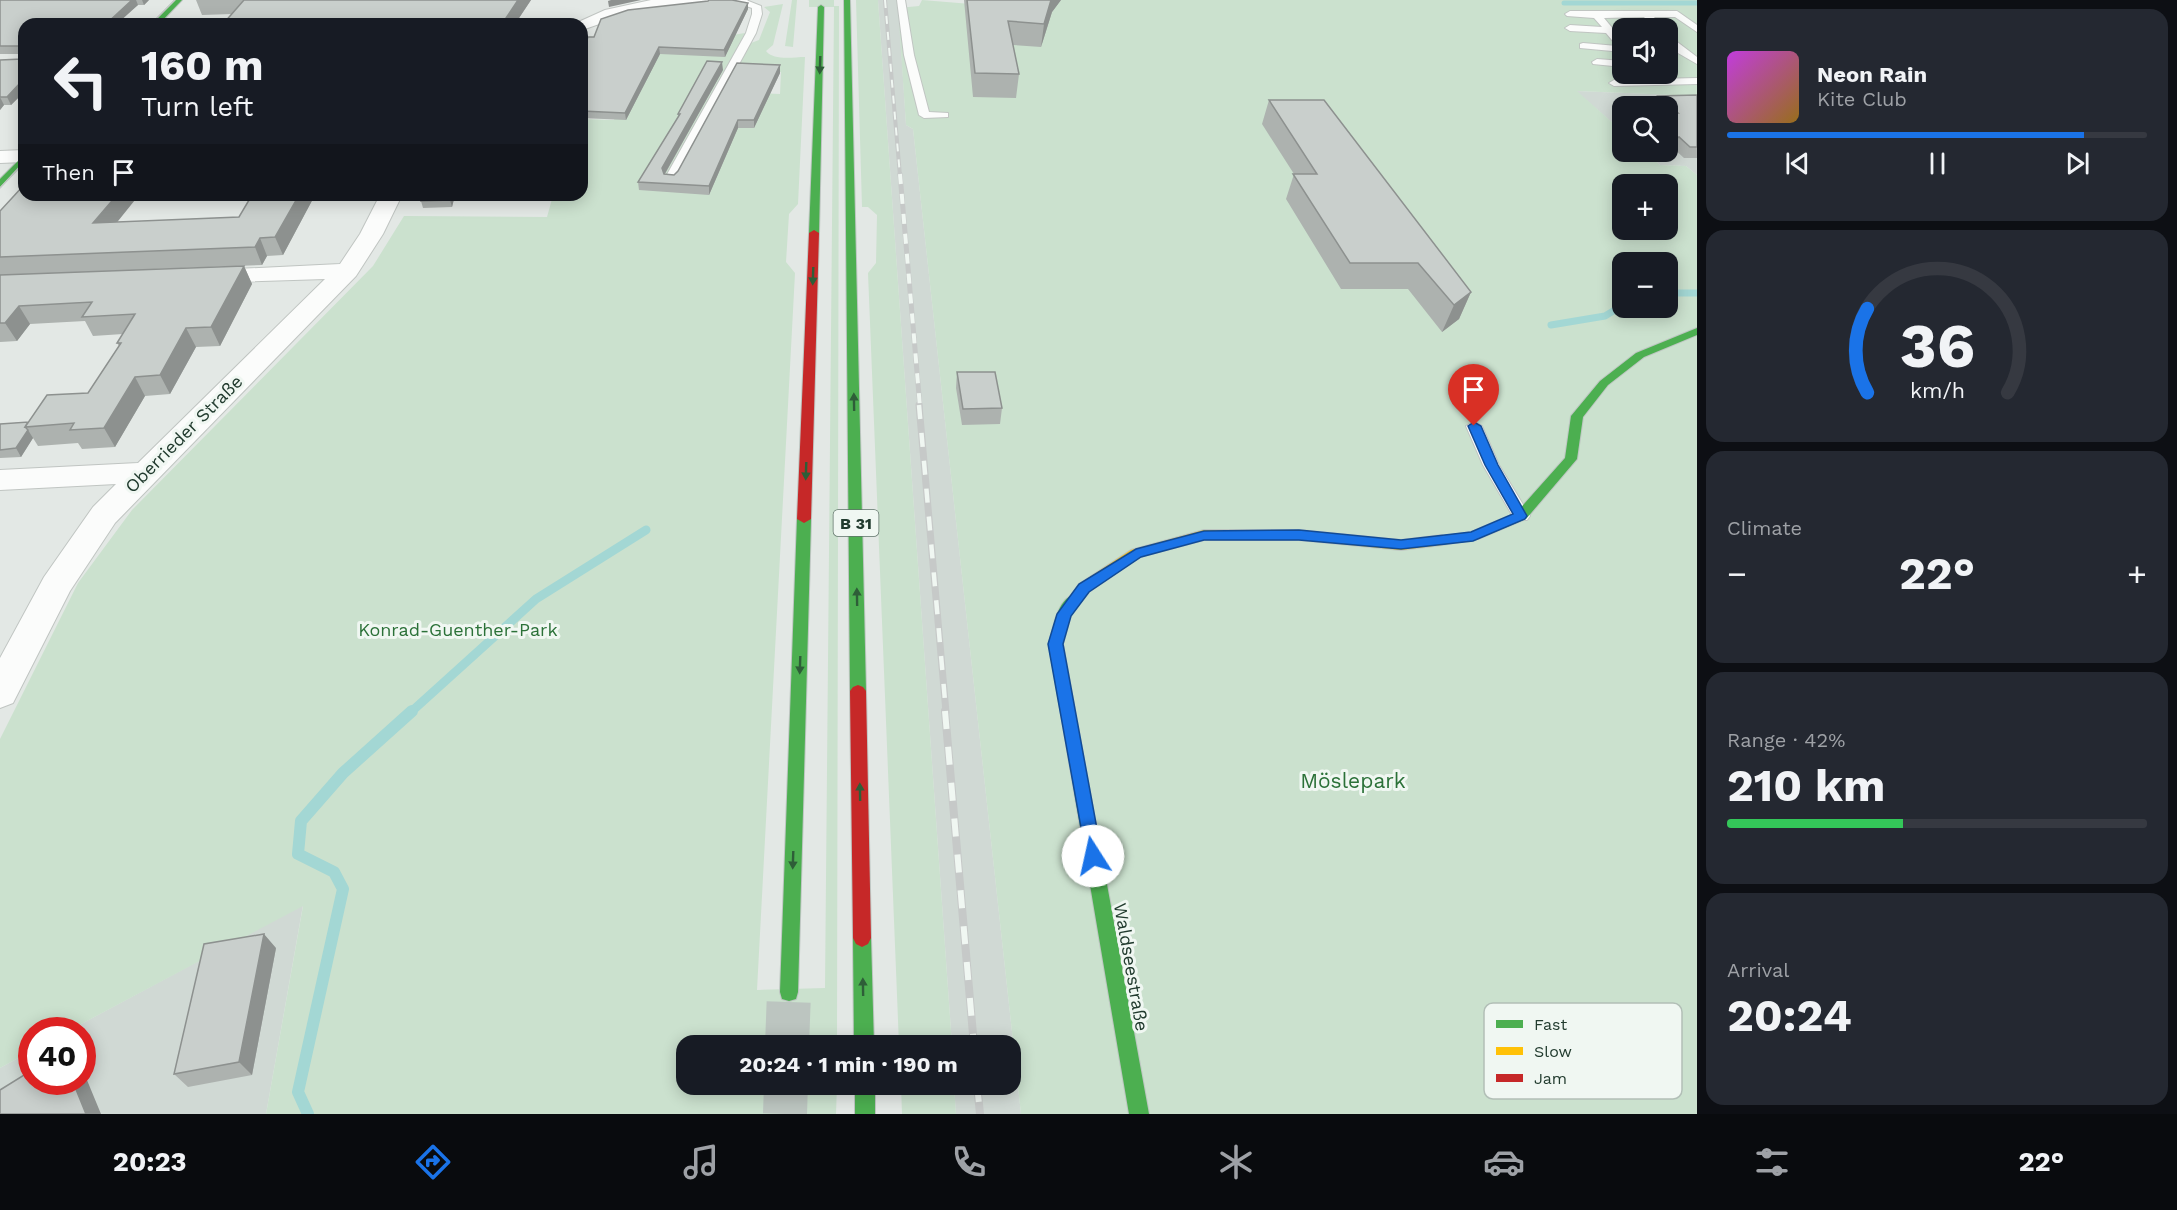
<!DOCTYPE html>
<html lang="en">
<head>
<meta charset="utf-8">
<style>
	body { margin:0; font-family:"Work Sans",sans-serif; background:#242831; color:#f1f3f6; height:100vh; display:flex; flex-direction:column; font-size:22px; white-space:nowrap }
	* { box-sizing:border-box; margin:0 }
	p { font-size:20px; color:#9ea1a6 }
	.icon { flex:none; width:33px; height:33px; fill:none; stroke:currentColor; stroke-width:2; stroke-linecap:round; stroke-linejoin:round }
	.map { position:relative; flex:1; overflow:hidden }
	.side { display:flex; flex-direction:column; gap:9px; padding:9px; background:#0d0f14; width:480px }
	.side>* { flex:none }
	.guide { position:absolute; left:18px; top:18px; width:570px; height:183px; border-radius:18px; box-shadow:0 3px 15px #0003; background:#171b24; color:#f1f3f6; overflow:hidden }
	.buttons { position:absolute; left:1612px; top:18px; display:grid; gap:12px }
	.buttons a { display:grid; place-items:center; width:66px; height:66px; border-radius:12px; background:#171b24; box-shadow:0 3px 15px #0003; font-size:30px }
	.speed { position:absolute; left:18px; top:1017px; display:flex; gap:12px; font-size:30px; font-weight:700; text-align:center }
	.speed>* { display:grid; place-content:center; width:78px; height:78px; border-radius:50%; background:#171b24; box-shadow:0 3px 15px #0003; line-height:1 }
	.speed .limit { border:9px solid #d22; background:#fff; color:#111 }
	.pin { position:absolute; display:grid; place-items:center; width:51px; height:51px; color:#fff; margin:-62px -26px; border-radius:50% 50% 50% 0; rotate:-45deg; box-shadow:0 0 6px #0007 }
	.pin .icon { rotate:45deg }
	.me { position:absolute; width:66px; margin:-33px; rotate:350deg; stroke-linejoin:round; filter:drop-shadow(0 0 4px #0008) }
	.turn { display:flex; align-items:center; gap:21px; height:126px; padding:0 24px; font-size:27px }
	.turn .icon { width:78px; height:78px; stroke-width:2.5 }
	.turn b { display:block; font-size:42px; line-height:51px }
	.then { display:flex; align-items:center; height:57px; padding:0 24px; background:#0003; gap:12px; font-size:22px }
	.big { font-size:45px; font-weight:700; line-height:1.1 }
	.side .widget { flex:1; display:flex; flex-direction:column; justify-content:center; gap:9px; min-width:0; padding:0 21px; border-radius:18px; background:#242831 }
	.side .dial { align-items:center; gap:0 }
	.dial svg { height:156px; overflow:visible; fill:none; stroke:#363941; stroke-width:7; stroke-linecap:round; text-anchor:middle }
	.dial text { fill:#f1f3f6; stroke:none }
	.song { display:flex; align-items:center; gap:18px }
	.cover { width:72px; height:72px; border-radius:9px; background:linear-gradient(135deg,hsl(290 70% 55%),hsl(40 70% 35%)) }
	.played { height:6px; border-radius:3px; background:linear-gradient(90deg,#1a73e8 85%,#363941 85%) }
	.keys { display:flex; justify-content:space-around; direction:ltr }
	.heat { display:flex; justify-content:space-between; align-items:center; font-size:33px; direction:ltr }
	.charge { height:9px; border-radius:4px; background:linear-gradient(90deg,#34c759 42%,#363941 0) }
	.trip { position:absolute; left:676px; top:1035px; width:345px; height:60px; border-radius:18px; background:#171b24; box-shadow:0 3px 15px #0003; font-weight:700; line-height:60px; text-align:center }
	.tabs { display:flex; height:96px; justify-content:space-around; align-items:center; background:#090b0e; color:#9ea1a6 }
	.tabs .icon { width:42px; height:42px }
	.tabs .current { color:#1a73e8 }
	.tabs b { font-size:27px; color:#f1f3f6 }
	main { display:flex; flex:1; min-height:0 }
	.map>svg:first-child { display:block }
	.built { fill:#d0d9d4 }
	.green { fill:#cbe1ce; fill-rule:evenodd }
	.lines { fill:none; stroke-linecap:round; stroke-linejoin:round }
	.stream-far3 { stroke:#a3d7d4; stroke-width:5 }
	.stream-far2 { stroke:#a3d7d4; stroke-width:7 }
	.stream-far1 { stroke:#a3d7d4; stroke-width:9 }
	.stream { stroke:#a3d7d4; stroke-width:12 }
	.highway-tunnel { stroke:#bcc5c0; stroke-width:44; stroke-dasharray:44 22; stroke-linecap:butt }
	.lane-casing { stroke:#c0c5c2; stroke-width:2 }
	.street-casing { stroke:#c0c5c2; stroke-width:2 }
	.fast-casing { stroke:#bec6c2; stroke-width:2 }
	.slow-casing { stroke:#bec6c2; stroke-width:2 }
	.jam-casing { stroke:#bec6c2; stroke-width:2 }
	.lane { fill:#fbfcfb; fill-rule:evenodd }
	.street { fill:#fbfcfb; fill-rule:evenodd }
	.fast { fill:#4caf50; fill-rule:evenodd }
	.slow { fill:#ffc107; fill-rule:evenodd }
	.jam { fill:#c62828; fill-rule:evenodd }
	.tram { stroke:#c6c9c8; stroke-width:1.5 }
	.rail-far3-casing { stroke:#c6c9c8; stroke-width:4 }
	.rail-far2-casing { stroke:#c6c9c8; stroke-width:5 }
	.rail-far1-casing { stroke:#c6c9c8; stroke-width:7 }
	.rail-casing { stroke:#c6c9c8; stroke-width:8 }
	.rail-far3 { stroke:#f0f7f2; stroke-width:2; stroke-dasharray:8; stroke-linecap:butt }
	.rail-far2 { stroke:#f0f7f2; stroke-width:4; stroke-dasharray:10; stroke-linecap:butt }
	.rail-far1 { stroke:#f0f7f2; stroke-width:4.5; stroke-dasharray:14; stroke-linecap:butt }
	.rail { stroke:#f0f7f2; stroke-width:6; stroke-dasharray:18; stroke-linecap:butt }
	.wall { fill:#adb2af }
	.shaded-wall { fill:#8d918f }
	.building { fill:#c9cfcc; stroke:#8d918f; stroke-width:1.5 }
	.oneway { fill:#2e5e38 }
	.route { fill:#1a73e8; stroke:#114b97; stroke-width:1.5 }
	.labels { text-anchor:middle; stroke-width:6; stroke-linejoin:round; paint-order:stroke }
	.shield { fill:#f0f7f2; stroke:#5f7369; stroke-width:1.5 }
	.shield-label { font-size:16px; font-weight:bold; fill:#213b2e }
	.street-label { font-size:18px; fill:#213b2e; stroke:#f0f7f2 }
	.park-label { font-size:18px; fill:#2b7138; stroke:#f0f7f2 }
	.near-park-label { font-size:21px; fill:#2b7138; stroke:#f0f7f2 }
	.key { fill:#f0f7f2; stroke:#b2bfb7; stroke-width:1.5 }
	.key-label { font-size:16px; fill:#213b2e }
</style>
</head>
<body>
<main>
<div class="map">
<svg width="1697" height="1114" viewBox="0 0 1697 1114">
	<rect width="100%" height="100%" fill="#e3e8e5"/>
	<!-- built -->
	<path class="built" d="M878,0H898L906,125L913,129L1021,1114H956L954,1085L1011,1084V1046L952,1045Z
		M1576,91L1697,96V175L1686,166L1660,165L1645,152H1668V106H1623V132Z
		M303,905L266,1114H0V1068L31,1051L32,1082H82V1030H70Z"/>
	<!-- green -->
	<path class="green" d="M792,0H797L793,47L785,46Z
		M809,0H834V6H839L837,1045L687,1046V1084L837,1085L836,1114H266L303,906L70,1030H32L31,1051L0,1068V739L78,583L132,510L373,266L404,216L547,217L552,199L519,200L520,195H582V119L614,120L642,49L745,33L714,91L780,94L781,72L735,68L751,43L759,40L770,12L764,7L783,4L773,45L766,51C774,61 793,57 805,57L798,204L789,214L786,262L795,273L757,990L825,988L834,7H809Z
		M856,0H878L952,1045H899L868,273L876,263L877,215L868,207H862Z
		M922,0L983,5L1050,0H1697V96L1577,91L1623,132V152H1645L1660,165L1686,166L1697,175V1114H1021L913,129L906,125L898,8L919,6ZM1623,28H1668V74H1623ZM1623,184H1668V230H1623ZM1623,262H1668V308H1623Z
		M901,1085H954L956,1114H902Z"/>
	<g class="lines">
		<!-- stream-far3 -->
		<path class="stream-far3" d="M1564,3H1697"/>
		<!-- stream-far2 -->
		<path class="stream-far2" d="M1668,293H1697
			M1551,325L1605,316L1623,305"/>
		<!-- stream-far1 -->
		<path class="stream-far1" d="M411,712L536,599L646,530"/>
		<!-- stream -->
		<path class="stream" d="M308,1114L298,1092L343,889L334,872L298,854L301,821L343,773L412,711"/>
		<!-- highway-tunnel -->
		<path class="highway-tunnel" d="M787,1046L789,992
			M785,1114L786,1084"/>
		<!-- lane casing -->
		<g class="lane-casing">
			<path id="lane" d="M736,0H746L761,6L762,14L756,33L677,178L675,181H667L665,178L746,33L752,14V8L737,3Z
				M897,0H905L914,55L929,112L948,113V117L924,118L919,115L904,55Z
				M1677,11L1697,25V32L1675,17H1654L1663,28H1654L1644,17L1604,18L1623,41V52L1580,48V44L1583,43L1617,46L1606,33L1570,31L1565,28L1570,25L1602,27L1594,18L1567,16L1565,14L1570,11Z
				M1668,35L1697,57V64L1678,53L1668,43Z
				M1597,59L1623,61V67L1593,64L1592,62Z
				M1640,74H1650L1655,79L1697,78V84L1614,86L1609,83L1614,80L1644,79Z
				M1474,421L1482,426L1499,465L1530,516L1527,520H1515L1483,465L1466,426Z"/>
		</g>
		<!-- street casing -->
		<g class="street-casing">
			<path id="street" d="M651,0H716L708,5L628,14L582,30V24H574L605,10Z
				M726,0H747L748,1L740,6L728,3Z
				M24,150V162L0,163V151Z
				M380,195H402L383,234L356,276L115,523L70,591L13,703L0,708V658L44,577L93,507L116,484L0,490V470L138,463L325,279L204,283L195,281L192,276L195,271L340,264L360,234Z"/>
		</g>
		<!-- fast casing -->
		<g class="fast-casing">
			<path id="fast" d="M175,0H182L159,24H152Z
				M844,0H850L866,691L863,695L858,697L853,695L850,691Z
				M821,5L824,7L819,233L814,236L809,233L818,7Z
				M24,155V163L0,187V179Z
				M1697,328V335L1644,357L1608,385L1583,417L1577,459L1526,519L1478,539L1442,545L1437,543L1435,540L1437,537L1471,532L1516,513L1565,458L1571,416L1600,381L1636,353Z
				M804,515L811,519L798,992L796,999L789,1001L782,999L780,992L797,519Z
				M1075,594L1080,595L1082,599L1071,615L1063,644L1149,1114H1129L1049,644C1053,628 1057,599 1075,594Z
				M862,929L868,932L871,938L874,1046H854L853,938L856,932Z
				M855,1084H875V1114H855Z"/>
		</g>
		<!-- slow casing -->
		<g class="slow-casing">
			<path id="slow" d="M1204,530H1299L1401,540L1442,535L1449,540L1442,545L1401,550L1299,540H1204L1140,557L1089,592L1080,603H1070L1068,599L1079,584L1131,550Z"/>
		</g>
		<!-- jam casing -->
		<g class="jam-casing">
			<path id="jam" d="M814,230L819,233L811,519L804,523L797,519L809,233Z
				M858,685L863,687L866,691L871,938L868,944L862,947L856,944L853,938L850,691L853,687Z"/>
		</g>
		<!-- lane -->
		<use href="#lane" class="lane"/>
		<!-- street -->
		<use href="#street" class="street"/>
		<!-- fast -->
		<use href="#fast" class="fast"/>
		<!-- slow -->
		<use href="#slow" class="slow"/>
		<!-- jam -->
		<use href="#jam" class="jam"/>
		<!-- tram -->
		<path class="tram" d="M151,24L175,0
			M0,188L24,162"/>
		<!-- rail-far3 casing -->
		<g class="rail-far3-casing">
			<path id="rail-far3" d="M885,0L900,176"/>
		</g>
		<!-- rail-far2 casing -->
		<g class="rail-far2-casing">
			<path id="rail-far2" d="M900,174L920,407"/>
		</g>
		<!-- rail-far1 casing -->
		<g class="rail-far1-casing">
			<path id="rail-far1" d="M919,405L946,712"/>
		</g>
		<!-- rail casing -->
		<g class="rail-casing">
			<path id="rail" d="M945,711L974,1046
				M977,1084L980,1114"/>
		</g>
		<!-- rail-far3 -->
		<use href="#rail-far3" class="rail-far3"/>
		<!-- rail-far2 -->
		<use href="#rail-far2" class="rail-far2"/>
		<!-- rail-far1 -->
		<use href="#rail-far1" class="rail-far1"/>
		<!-- rail -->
		<use href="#rail" class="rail"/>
	</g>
	<!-- wall -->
	<path class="wall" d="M0,0H149L144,5H138L133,9L24,24V92L11,105H4L0,110V60L22,59V54H0Z
		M196,0H531L515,24H223L232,14L202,15Z
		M964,0H1061L1052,12L1041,47L1013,45L1019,74L1016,98L973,97Z
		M708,1L748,9L725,57L660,54L626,120L582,118V54L594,37Z
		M780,65V73L754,128H738L709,195L639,190L638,182L679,117L678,114L723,70L665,174L674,175Z
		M1697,95V158H1684L1673,148L1668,150V106H1653L1658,96Z
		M1269,100L1471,292L1459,319L1442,332L1408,289H1341L1286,199L1294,174L1262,124Z
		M315,195L283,255L267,256L262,265L127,270L244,266L252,284L220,346L196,347L170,394L145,396L115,447L82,449L78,443L38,446L33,438L21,457L0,458V424L28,422L88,393L119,346L117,343L123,334L93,336L85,321L30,324L17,341L0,342V211L117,222L239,217Z
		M455,195L452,207L423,208L421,201Z
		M957,372L1002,408L1000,424L962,425L956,388Z
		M276,948L252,1075L188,1087L174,1074Z"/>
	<!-- shaded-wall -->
	<path class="shaded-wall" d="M132,0H136L138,5L117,24H106Z
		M142,0H149L144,5Z
		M518,0H531L515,24H502Z
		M611,0H641L609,7L608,1Z
		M1051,0H1061L1052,12L1041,47L1044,24Z
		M748,3V9L725,57L724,50Z
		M659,47L660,54L626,120L625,113Z
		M722,62L723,70L663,177L662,168Z
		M780,65V73L754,128V120Z
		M21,82L24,88V92L11,105L7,97Z
		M0,97L4,105L0,110Z
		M738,120V128L709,195V186Z
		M1679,137L1673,148L1668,150V142Z
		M117,195H139L102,241L93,223Z
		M299,195H315L283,255L275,237Z
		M451,195H455L452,207L450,200Z
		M260,238L267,256L262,265L255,247Z
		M244,266L252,284L220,346L211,327Z
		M1471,292L1459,319L1442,332L1454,305Z
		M19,306L30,324L17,341L5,323Z
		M186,328L196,347L170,394L160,375Z
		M135,377L145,396L115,447L104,428Z
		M28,430L33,438L21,457L16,448Z
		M264,934L276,948L252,1075L239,1062Z
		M82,1068L101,1114H86L73,1082H82Z"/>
	<!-- building -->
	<path class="building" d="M0,0H132L106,24H24V82H21L7,97H0V60L22,59V46H0Z
		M244,0H518L502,24H223Z
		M709,0H732L748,3L724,50L659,47L625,113L582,111V54L588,37H594L601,19L628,10L708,1Z
		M967,0H1051L1044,24L1008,21L1019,74L975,73Z
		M707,61L722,62L662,168L664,174L674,175L678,171L737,63L780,65L754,120H738L709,186L638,182L680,114H678Z
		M1697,95V147H1690L1679,137L1668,142V113H1678L1658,96Z
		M1269,100H1324L1471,292L1454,305L1418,263H1350L1293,174H1317Z
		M24,185V195H117L93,223L239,217L252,195H299L275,237L260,238L255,247L0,257V211Z
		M423,195H451L450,200L421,201Z
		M244,266L211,327L186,328L160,375L135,377L104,428L70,430L74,423L25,427L47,395L88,393L121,343H117L135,314L82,317L92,302L19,306L5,323H0V275Z
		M957,372H995L1002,408L963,409Z
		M28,422L25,427L28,430L16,448L0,450V424Z
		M264,934L239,1062L174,1074L204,944Z
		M32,1070V1082H73L86,1114H0V1090Z"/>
	<!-- one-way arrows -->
	<defs><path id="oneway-solid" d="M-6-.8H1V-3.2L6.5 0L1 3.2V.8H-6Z" transform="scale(1.5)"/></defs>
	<g class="oneway">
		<use href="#oneway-solid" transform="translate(820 65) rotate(92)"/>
		<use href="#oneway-solid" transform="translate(813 276) rotate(92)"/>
		<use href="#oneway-solid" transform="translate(854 402) rotate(-91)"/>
		<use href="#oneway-solid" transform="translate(806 471) rotate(92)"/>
		<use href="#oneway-solid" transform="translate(857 597) rotate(-91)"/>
		<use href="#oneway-solid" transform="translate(800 665) rotate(92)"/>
		<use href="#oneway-solid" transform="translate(860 792) rotate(-91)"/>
		<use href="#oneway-solid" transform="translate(793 860) rotate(92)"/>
		<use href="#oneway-solid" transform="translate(863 987) rotate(-91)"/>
	</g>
	<!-- route -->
	<path class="route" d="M1474,422L1481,426L1498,465L1527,516L1525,519L1473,541L1401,549L1299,540H1204L1141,557L1089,592L1071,616L1063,644L1102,856L1099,861L1093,863L1087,861L1048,644L1057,614L1079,584L1136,549L1204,531L1299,530L1401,540L1471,532L1513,514L1485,465L1468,426Z"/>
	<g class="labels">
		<!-- shield labels -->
		<rect class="shield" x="833.5" y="510" width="45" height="26" rx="4.5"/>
		<g class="shield-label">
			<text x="856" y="529">B 31</text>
		</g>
		<!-- street labels -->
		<g class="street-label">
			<text transform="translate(184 434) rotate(-45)" y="6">Oberrieder Straße</text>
			<text transform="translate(1131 967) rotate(80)" y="6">Waldseestraße</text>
		</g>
		<!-- park labels -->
		<g class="park-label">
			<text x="458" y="636">Konrad-Guenther-Park</text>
		</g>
		<!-- near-park labels -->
		<g class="near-park-label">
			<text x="1353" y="788">Möslepark</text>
		</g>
	</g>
	<!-- legend -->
	<rect x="1484" y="1003" width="198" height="96" rx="9" class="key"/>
	<rect x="1496" y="1020" width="27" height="8" fill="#4caf50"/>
	<rect x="1496" y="1047" width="27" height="8" fill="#ffc107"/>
	<rect x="1496" y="1074" width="27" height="8" fill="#c62828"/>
	<g class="key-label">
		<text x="1534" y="1030">Fast</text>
		<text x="1534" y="1057">Slow</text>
		<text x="1534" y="1084">Jam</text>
	</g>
</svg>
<div class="buttons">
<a><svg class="icon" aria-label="sound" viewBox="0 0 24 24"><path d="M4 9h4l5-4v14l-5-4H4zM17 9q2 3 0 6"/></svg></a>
<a><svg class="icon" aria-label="search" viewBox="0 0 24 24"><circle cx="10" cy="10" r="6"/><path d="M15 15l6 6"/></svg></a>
<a>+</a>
<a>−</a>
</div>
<div class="speed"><div class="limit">40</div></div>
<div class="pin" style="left:1474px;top:426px;background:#d93025"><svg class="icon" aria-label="arrive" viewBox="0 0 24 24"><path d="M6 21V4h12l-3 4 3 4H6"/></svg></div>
<svg class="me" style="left:1093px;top:856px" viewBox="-20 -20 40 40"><circle r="19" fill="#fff"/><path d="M0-13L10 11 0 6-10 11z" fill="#1a73e8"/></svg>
<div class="trip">20:24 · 1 min · 190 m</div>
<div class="guide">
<div class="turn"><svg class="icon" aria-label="left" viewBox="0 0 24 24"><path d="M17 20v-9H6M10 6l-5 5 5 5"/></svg><div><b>160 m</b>Turn left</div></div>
<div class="then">Then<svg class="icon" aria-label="arrive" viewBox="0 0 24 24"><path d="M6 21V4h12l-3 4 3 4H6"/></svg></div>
</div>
</div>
<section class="side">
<div class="widget">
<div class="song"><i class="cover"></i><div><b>Neon Rain</b><p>Kite Club</p></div></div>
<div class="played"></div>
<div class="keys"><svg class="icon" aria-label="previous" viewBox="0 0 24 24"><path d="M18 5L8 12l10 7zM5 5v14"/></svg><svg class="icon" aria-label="pause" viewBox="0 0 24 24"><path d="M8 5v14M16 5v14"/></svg><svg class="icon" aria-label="next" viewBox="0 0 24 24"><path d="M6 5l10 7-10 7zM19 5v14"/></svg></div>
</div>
<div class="widget dial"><svg viewBox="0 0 100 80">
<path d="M14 69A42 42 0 1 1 86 69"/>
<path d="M14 69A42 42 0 0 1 14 26" stroke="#1a73e8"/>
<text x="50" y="56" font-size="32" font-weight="700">36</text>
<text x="50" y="72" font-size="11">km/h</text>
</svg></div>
<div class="widget"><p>Climate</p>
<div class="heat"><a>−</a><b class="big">22°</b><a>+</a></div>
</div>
<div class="widget"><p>Range · 42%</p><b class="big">210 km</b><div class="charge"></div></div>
<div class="widget"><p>Arrival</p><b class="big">20:24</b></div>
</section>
</main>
<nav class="tabs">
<b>20:23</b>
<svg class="icon current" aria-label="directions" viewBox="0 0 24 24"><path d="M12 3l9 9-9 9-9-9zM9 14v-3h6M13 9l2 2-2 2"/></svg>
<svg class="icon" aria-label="music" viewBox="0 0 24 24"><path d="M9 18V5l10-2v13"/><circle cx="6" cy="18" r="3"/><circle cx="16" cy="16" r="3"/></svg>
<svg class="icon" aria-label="phone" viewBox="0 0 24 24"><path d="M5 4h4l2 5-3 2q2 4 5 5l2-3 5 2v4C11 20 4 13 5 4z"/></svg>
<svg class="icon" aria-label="climate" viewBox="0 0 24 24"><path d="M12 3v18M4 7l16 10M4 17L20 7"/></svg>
<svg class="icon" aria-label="car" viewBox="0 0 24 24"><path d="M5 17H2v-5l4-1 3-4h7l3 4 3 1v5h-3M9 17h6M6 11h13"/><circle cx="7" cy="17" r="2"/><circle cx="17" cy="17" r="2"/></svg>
<svg class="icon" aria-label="filters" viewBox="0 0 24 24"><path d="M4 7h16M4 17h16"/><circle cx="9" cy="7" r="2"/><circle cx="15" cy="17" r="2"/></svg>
<b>22°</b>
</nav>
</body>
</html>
